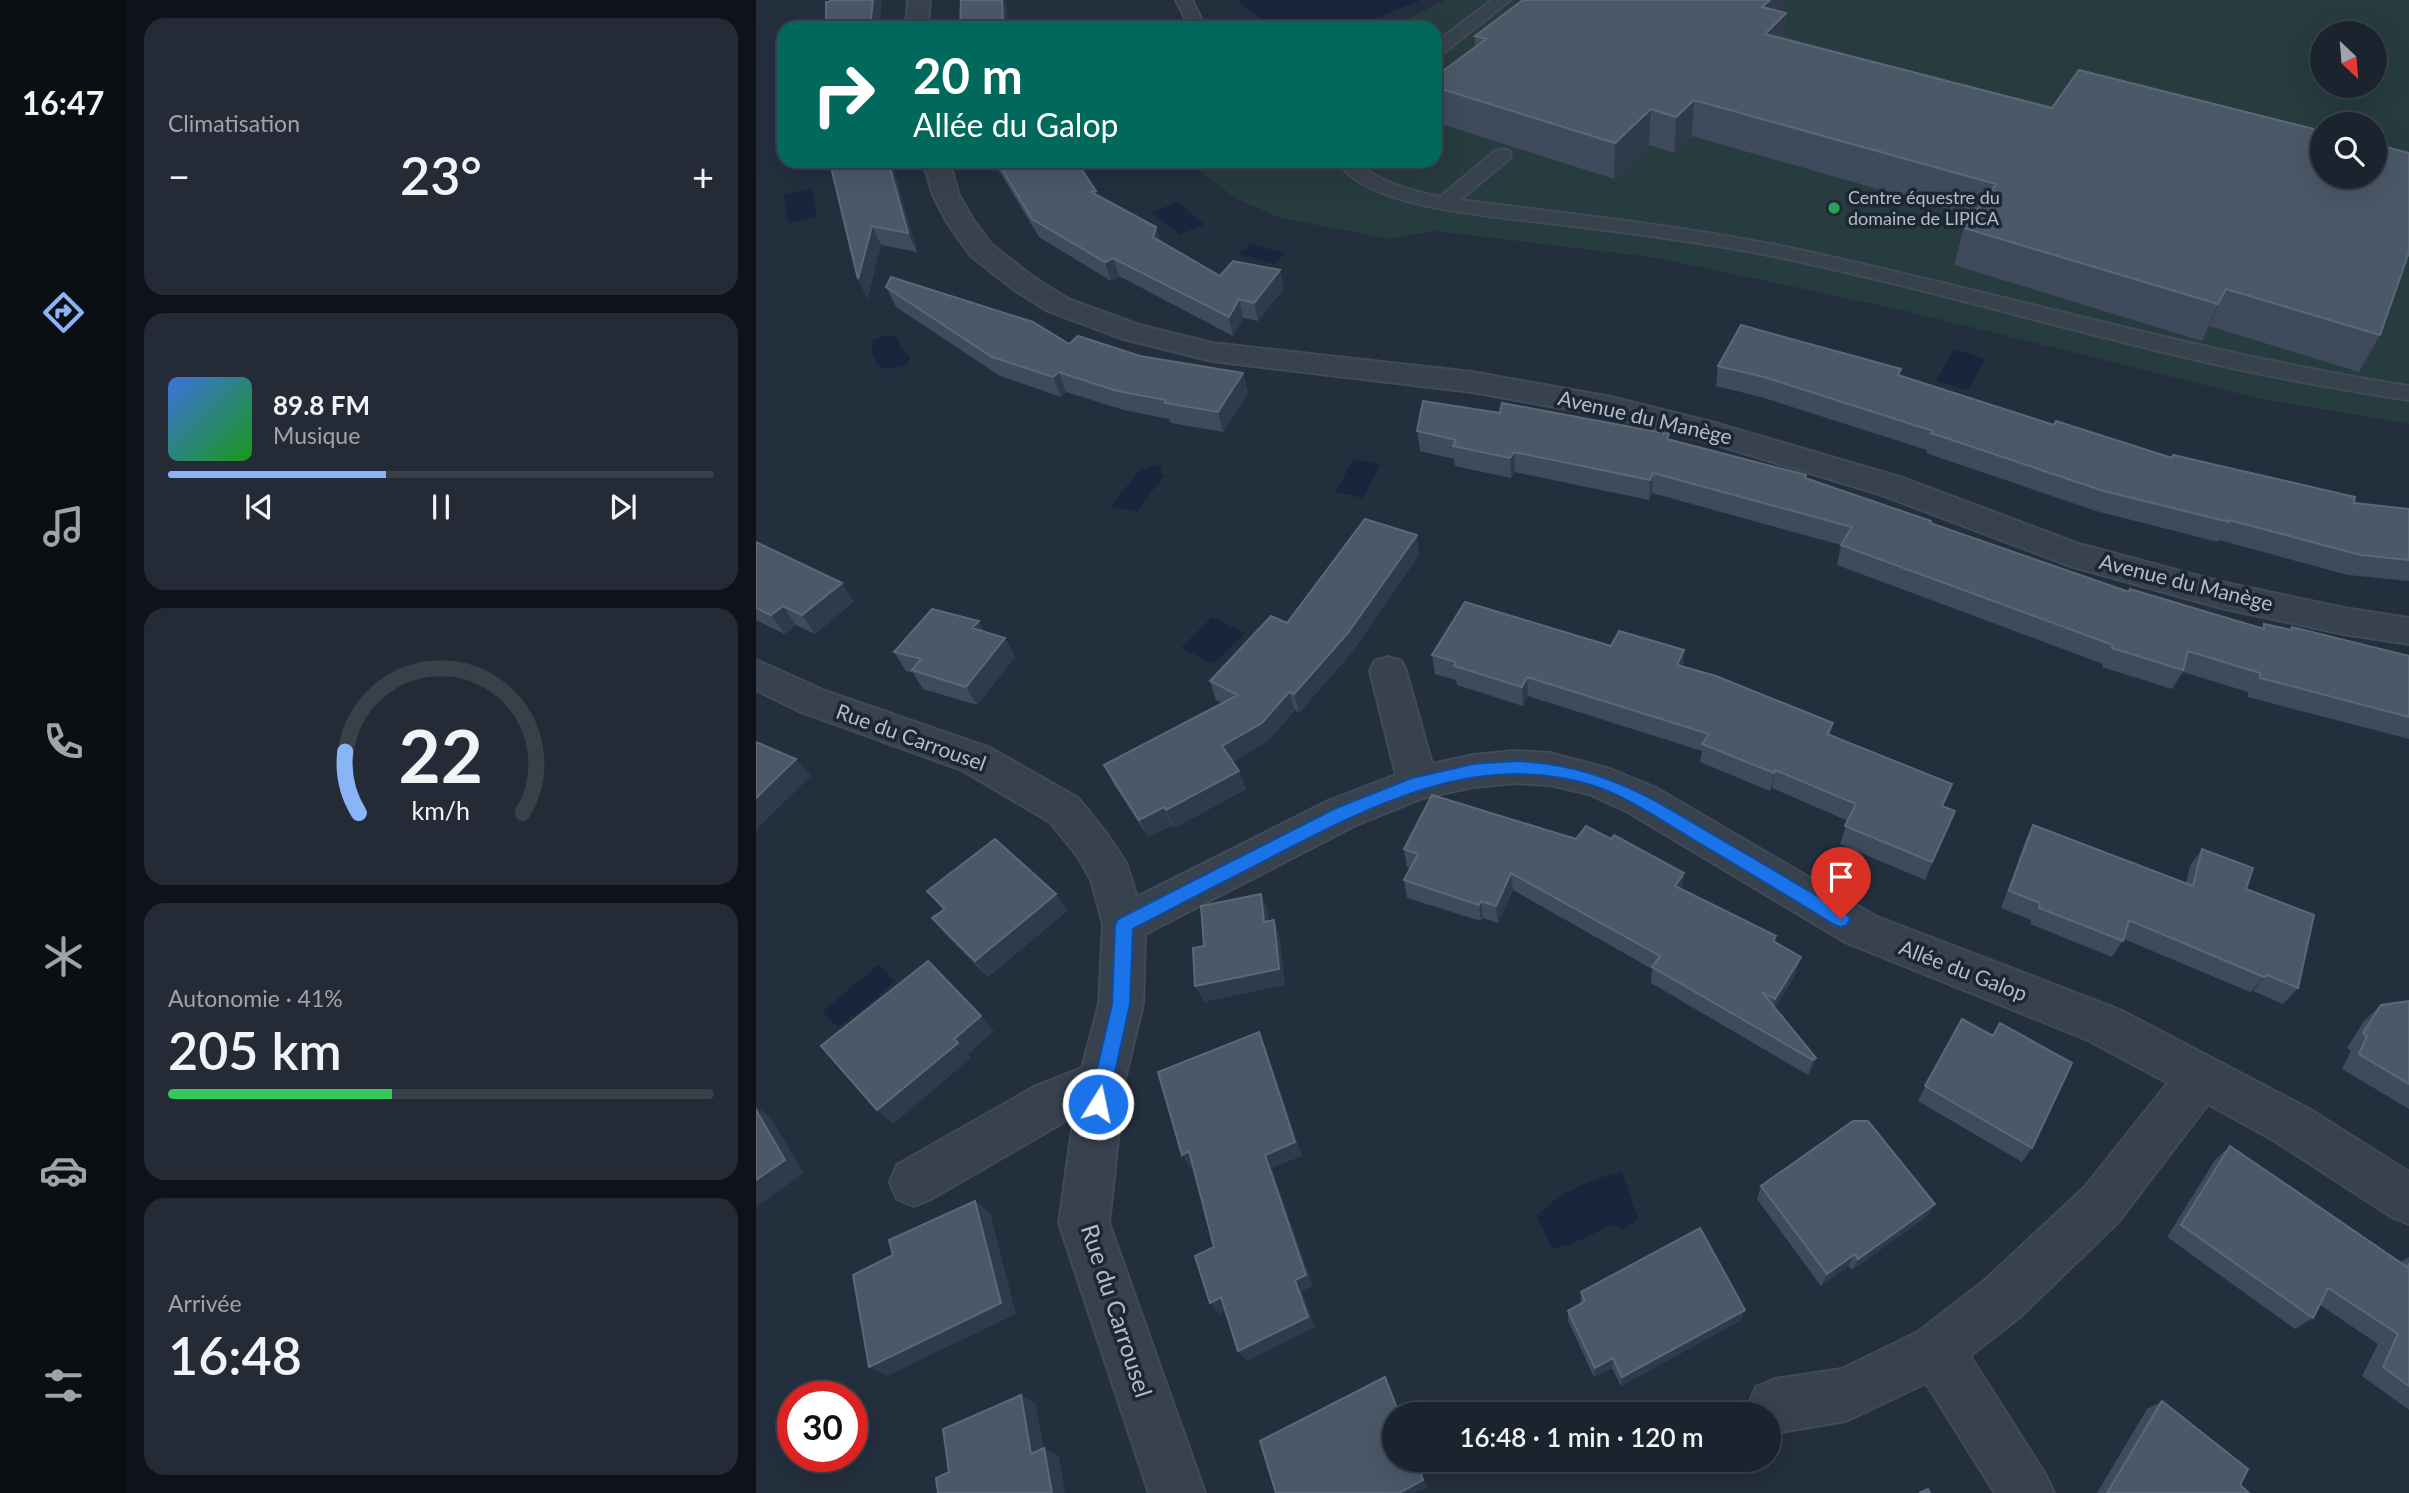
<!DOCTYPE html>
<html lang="fr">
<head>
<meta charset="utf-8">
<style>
	body { margin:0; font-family:Lato,sans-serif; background:#242b36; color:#f1f3f6; height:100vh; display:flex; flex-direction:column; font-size:26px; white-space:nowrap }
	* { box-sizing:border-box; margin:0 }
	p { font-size:23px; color:#a0a4aa }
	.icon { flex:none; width:38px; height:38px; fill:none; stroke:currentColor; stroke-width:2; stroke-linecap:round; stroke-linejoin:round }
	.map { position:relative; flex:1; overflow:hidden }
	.details { display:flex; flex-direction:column; gap:18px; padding:18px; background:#0f1319; width:630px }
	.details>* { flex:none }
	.banner { position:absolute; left:21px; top:21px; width:665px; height:147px; border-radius:21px; box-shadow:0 7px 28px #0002,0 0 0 2px #39404a; background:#00695c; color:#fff; overflow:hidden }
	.needle { width:46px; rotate:154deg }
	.controls { position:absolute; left:1554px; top:21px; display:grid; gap:14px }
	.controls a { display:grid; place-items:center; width:77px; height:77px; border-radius:50%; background:#1b232e; box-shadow:0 7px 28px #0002,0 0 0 2px #39404a; font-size:35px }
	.speed { position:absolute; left:21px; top:1381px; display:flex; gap:14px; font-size:35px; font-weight:700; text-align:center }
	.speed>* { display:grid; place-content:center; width:91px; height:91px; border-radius:50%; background:#1b232e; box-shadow:0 7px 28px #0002,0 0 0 2px #39404a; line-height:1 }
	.speed .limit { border:10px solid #d22; background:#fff; color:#111 }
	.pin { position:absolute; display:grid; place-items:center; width:60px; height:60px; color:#fff; margin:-72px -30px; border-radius:50% 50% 50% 0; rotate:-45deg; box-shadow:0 0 7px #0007 }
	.pin .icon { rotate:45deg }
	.me { position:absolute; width:77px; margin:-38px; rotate:10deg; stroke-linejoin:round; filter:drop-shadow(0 0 5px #0008) }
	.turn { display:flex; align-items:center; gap:24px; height:147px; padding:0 21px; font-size:32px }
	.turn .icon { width:91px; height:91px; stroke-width:2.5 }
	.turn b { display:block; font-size:49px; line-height:60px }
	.big { font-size:52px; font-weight:600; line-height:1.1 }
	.details .tile { flex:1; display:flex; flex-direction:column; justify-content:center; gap:10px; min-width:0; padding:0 24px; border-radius:21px; background:#242b36 }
	.details .dial { align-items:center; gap:0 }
	.dial svg { height:182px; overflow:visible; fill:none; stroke:#39404a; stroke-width:7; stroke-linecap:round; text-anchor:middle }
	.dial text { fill:#f1f3f6; stroke:none }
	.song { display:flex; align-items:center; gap:21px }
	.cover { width:84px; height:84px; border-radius:10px; background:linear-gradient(135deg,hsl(220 70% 55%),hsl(120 70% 35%)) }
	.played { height:7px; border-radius:4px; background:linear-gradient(90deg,#8ab4f8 40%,#39404a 40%) }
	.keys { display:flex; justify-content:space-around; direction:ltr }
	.heat { display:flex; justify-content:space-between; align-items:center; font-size:38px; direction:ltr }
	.charge { height:10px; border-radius:5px; background:linear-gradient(90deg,#34c759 41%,#39404a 0) }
	.trip { position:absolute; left:626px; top:1402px; width:399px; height:70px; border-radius:35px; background:#1b232e; box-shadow:0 7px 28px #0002,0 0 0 2px #39404a; font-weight:600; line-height:70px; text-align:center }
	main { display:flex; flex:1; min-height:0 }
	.tabs { display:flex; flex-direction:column; width:126px; justify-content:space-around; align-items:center; background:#0b0e12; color:#a0a4aa }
	.tabs .icon { width:49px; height:49px }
	.tabs .on { color:#8ab4f8 }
	.tabs b { font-size:32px; color:#f1f3f6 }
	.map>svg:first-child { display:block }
	.green { fill:#263c3f; fill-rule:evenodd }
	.water { fill:#17263c }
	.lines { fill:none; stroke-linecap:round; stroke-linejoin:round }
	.service-casing { stroke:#414a57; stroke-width:4 }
	.minor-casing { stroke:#414a57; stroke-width:4 }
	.service { fill:#38414e; fill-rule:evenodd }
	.minor { fill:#38414e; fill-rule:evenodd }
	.wall { fill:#3f4b5c }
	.shaded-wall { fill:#2f3b4b }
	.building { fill:#4b5868; stroke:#5c6777; stroke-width:2 }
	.route { fill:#1a73e8; stroke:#114b97; stroke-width:2 }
	.leisure-dot { fill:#2e9e5b; stroke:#1d2633; stroke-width:2.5 }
	.labels { text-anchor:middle; stroke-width:7; stroke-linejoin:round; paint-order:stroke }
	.far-poi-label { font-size:18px; fill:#b4bcc9; stroke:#1d2633; text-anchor:start }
	.street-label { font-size:21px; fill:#b4bcc9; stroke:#1d2633 }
	.near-street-label { font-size:24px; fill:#b4bcc9; stroke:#1d2633 }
</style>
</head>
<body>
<main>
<nav class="tabs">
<b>16:47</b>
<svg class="icon on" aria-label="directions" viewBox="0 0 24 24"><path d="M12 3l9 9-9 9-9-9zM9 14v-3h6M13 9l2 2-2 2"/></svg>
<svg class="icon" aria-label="music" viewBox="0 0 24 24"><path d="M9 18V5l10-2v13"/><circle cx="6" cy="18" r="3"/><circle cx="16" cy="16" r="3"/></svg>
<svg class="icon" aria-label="phone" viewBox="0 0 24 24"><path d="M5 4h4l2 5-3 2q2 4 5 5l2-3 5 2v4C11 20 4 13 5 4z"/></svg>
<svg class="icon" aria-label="climate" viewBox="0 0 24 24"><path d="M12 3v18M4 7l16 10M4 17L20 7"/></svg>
<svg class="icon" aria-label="car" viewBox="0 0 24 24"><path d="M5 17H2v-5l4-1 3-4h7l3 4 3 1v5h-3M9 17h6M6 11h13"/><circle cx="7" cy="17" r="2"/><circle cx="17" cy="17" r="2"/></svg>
<svg class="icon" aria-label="filters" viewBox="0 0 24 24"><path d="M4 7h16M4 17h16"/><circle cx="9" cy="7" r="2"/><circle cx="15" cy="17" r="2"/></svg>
</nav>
<section class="details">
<div class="tile"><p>Climatisation</p>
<div class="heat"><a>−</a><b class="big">23°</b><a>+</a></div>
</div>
<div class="tile">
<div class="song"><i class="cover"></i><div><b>89.8 FM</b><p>Musique</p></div></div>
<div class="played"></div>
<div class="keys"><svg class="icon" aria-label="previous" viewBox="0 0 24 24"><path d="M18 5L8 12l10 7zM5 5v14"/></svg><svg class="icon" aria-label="pause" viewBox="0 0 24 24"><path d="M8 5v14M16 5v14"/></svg><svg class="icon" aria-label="next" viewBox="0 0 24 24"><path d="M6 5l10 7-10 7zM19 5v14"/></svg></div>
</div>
<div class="tile dial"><svg viewBox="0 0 100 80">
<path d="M14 69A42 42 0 1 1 86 69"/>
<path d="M14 69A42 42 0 0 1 8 42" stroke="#8ab4f8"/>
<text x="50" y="56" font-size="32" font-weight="700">22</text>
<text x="50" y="72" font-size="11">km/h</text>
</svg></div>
<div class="tile"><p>Autonomie · 41%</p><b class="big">205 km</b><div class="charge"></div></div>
<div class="tile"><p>Arrivée</p><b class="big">16:48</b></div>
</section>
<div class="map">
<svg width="1653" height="1493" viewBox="0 0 1653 1493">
	<rect width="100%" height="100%" fill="#242f3e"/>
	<!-- green -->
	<path class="green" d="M689,0H1653V424L1505,399L1146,310L902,258L679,231L635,239L525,218L481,199L445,173L434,161H679V28H634ZM1566,33H1619V86H1566ZM1566,124H1619V177H1566Z"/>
	<!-- water -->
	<path class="water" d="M482,0H666L592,28H515Z
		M55,189L61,216L33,223L27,195Z
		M421,202L448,224H449L424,235L396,213Z
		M494,244L529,253L518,264L483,254Z
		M131,335L141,337L144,347L155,357L149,366L134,369L122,366L116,352L115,341Z
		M1198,349L1229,359L1212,390L1180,381Z
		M598,459L625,464L607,498L579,492Z
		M398,465L406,468L404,473L409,475L380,512L355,506L385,468L390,470Z
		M456,617L489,633L458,664L425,648Z
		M122,965L139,981L110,1007L82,1027L66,1012Z
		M866,1172L882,1219L867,1229L856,1225L815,1244L796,1249L781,1216C804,1192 834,1179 866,1172Z"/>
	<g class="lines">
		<!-- service casing -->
		<g class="service-casing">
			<path id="service" d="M420,0H436L450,28H434Z
				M736,0H754L685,55L679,56V43Z
				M746,149L753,151L755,155L753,159L704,200C818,215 932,226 1044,250C1248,294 1447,354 1653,386V400C1575,388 1497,374 1420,355C1281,322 1142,281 1002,253C938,241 874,233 810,225C756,218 619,211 585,166V161H603C613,180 663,193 684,197L739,151Z"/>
		</g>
		<!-- minor casing -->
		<g class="minor-casing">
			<path id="minor" d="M152,0H174L172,28H150Z
				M167,161H193L203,195L217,220L235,244L277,277L312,299L383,325L456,343L716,372L855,397L959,423L1147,478L1323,544L1465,582L1588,608L1653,618V644L1588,634L1465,608L1314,566L1123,494L941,439L855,417L716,392L456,361L364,338L292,311L257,289L215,256L191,222L177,195Z
				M632,657L645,661L650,671L676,764L717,755L759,751L794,753L854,769L900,788L1119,916L1364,1010L1553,1109L1653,1172V1224L1636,1217L1519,1141L1452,1104L1363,1221L1265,1316L1214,1356L1289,1474L1298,1493H1239L1170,1383L1090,1421L1019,1433L1013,1430V1414H996L992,1406L1000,1387L1019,1379L1086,1369L1162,1332L1229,1280L1329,1187L1412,1083L1332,1040L1089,942L872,812L833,794L794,785L759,783L717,787L667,798L600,825L389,934L387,1004L368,1083L353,1223L449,1493H393L303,1223L318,1116L175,1199L158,1206L141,1199L134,1182L141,1165L280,1086L326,1068L343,1004L347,924L335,880L323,858L294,822L206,770L43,711L0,690V660L69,691L234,748L322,798L351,834L370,863L381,897L572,801L640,775L614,671L619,661Z"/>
		</g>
		<!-- service -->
		<use href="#service" class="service"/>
		<!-- minor -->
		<use href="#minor" class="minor"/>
	</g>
	<!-- wall -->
	<path class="wall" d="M767,0H1028L1026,12L1030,13L1027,39L1296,108L1653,153V257L1652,256L1624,335L1603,372L1453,326L1446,341L1198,265L1208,228L1216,216L936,136L918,153L893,145L858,179L679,122V77L719,47V36Z
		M79,161H135L161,252L125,245L111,299Z
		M237,161H320L340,191L341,196L400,227L404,241L464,276L528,288L502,321L487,318L477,336L363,276L355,281L283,237Z
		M130,287L313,344L487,373L492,393L467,432L415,423L413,419L368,410L310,392L305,397L244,376L140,307Z
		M962,366L1144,376L1298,425L1415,458L1417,455L1598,503L1653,509V581L1592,575L1463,540L1462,542L1340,511L1170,453L1171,450L1005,397L960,386Z
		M661,431L913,439L1050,475V478L1174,524L1373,591L1505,628L1508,624L1534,630L1536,627L1653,656V739L1492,697V692L1427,672L1416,689L1346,667L1347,664L1081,565L1085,545L896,493L893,500L759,472L755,478L699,466L698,459L664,451Z
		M0,542L98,601L59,634L40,625L29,634L0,620Z
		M663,555L596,652L543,713L539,710L512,741L477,762L490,789L418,828L416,825L392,837L357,783L348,765L466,703L460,700L454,681L531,623Z
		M228,632L249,638L259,657L221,705L167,689L157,673L150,671L138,652Z
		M855,646L928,650L927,666L1077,723L1074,735L1187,806L1199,811L1169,880L1084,844L1092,821L1016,788L1014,791L944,762L946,751L772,696L767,706L701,685L700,680L679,674L676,655Z
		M1277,825L1430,884L1434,866L1446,849L1490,889L1542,988L1527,1004L1497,991L1494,992L1368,939L1356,957L1274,924L1275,920L1245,908L1269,842Z
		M820,839H855L928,873L926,889L1020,936L1019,942L1040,973L1019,1008L1060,1058L1054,1073L1052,1075L895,983L896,969L757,890L742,923L727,918L725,921L651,898L648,880L654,868L651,867L648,849Z
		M171,891L300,894L311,911L232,977L190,935L176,918L187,910Z
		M1653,1001V1109L1586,1069L1595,1051L1591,1048L1608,1021L1625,1005Z
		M1206,1019L1237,1035L1276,1148L1266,1162L1162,1101Z
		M1474,1146L1644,1262L1653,1257V1410L1606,1376L1622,1344L1564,1305L1557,1318L1539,1329L1411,1237L1459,1160Z
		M1005,1186L1171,1216L1096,1270L1092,1266L1065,1286L1001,1199Z
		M825,1292L985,1320L865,1386L856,1368L838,1377L812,1321V1311L825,1303Z
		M1406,1401L1484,1485L1493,1493H1341L1391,1409Z"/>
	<!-- shaded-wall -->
	<path class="shaded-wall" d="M117,0H124L126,3L123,28H114Z
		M246,0H249L251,6L252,28L247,24Z
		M1014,0H1028L1026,18L1030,13L1026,48L1005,69L1006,7Z
		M938,100L936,136L918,153L920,117Z
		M895,109L893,145L858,179L859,143Z
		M132,161H135L161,252L152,233Z
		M116,226L125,245L111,299L102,279Z
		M400,227L405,246L397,237Z
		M357,258L363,276L355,281L349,262Z
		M524,270L528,288L502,321L498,303Z
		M1470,289L1453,326L1446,341L1462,304Z
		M483,299L487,318L477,336L473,317Z
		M303,372L310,392L305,397L297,377Z
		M487,373L492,393L467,432L462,412Z
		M758,452L759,472L755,478L754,458Z
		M897,473L896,493L893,500L894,480Z
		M661,535L663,555L596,652L543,713L538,694Z
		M86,583L98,601L59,634L46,615Z
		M27,606L40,625L29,634L15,615Z
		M223,621L233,640L216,628Z
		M249,638L259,657L221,705L210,687Z
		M928,650L926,669L921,665Z
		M771,677L772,696L767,706L766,687Z
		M533,692L539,710L512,741L472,765L466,746Z
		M40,759L55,776L0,830V798Z
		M1019,770L1016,788L1014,791L1018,773Z
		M483,771L490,789L418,828L410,810Z
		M408,807L416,825L392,837L383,820Z
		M1199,811L1192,829L1169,880L1176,862Z
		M755,873L757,890L742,923L740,906Z
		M928,873L926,890L919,886Z
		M300,894L311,911L232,977L219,961Z
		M505,894L512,911L514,939L508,922Z
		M725,901L727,918L725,921L723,905Z
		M518,920L524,937L529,985L448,1002L439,986Z
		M1045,957L1040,973L1015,1015L1019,999Z
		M1511,975L1497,991L1494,992L1508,977Z
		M225,1016L238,1031L212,1054L215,1058L137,1124L121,1110L198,1039Z
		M503,1032L510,1048L546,1156L516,1168L557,1286L546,1291L559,1327L491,1361L482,1351L539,1280L509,1155Z
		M1060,1058L1054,1073L1052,1075L1057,1060Z
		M0,1106L14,1117L48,1173L0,1207Z
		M433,1151L442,1165L435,1168L426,1155Z
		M219,1201L234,1213L260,1314L131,1376L113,1367Z
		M1179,1204L1171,1216L1096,1270L1102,1259Z
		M1099,1254L1092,1266L1065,1286L1071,1274Z
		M465,1297L474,1308L463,1314L454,1303Z
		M989,1310L985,1320L865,1386L866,1377Z
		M857,1358L856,1368L838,1377L839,1368Z
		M629,1377L634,1386L645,1414H643Z
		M265,1395L280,1404L290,1461L275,1454Z
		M288,1448L303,1456L309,1493H296Z
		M660,1460H661L671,1487L660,1493H643Z"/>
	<!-- building -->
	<path class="building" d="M74,0H117L114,28H70V2L74,1Z
		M205,0H246L247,24L255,23L256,28H204Z
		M767,0H1014L1006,7L1030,13L1009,34L1296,108L1323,70L1566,131V177H1619V144L1653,153V252L1624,335L1470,289L1462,304L1208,228L1240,184L938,100L920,117L895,109L859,143L679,87V77L730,39L719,36Z
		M79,161H132L152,233L116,226L102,279L75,167L80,166Z
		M241,161H320L340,191L335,192L400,227L397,237L464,276L477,261L524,270L498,303L483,299L473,317L357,258L349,262L276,219Z
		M135,277L277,322L313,344L322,336L384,356L487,373L462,412L409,403L410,400L361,391L303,372L297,377L236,357L130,287Z
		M985,325L1145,369L1142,375L1298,425L1300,421L1416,458L1417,455L1599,497L1598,503L1653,509V560L1605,555L1473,520V522L1348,491L1175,433L1177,431L1008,377L962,366Z
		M667,401L744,413L746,403L913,434L911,439L1050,475L1049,478L1175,521L1174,523L1373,592L1374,589L1508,629V624L1536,630V627L1653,656V717L1504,678V673L1432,651L1427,670L1356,648L1357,645L1085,545L1096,527L897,473L894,480L758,452L754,458L697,446L700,440L661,431Z
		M609,519L661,535L592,633L538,694L533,692L506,723L466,746L483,771L410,810L408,807L383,820L348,765L482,695L454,681L515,616L531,623Z
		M0,542L86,583L46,615L27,606L15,615L0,608Z
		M709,602L855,646L863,631L928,650L921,665L960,676L1077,723L1071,734L1196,784L1186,806L1199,811L1176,862L1089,826L1100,804L1019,770L1018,773L946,744L953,734L771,677L766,687L698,666L700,662L676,655Z
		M176,609L223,621L216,628L249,638L210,687L156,670L165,659L138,652Z
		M0,742L40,759L0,798Z
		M676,795L820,839L830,826L855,839L858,835L928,873L919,886L1020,936L1017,941L1045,957L1019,999L1006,992L1060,1058L1057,1060L896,967L904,956L755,873L740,906L725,901L723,905L648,880L662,854L648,849Z
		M1277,825L1437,886L1446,849L1497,868L1490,889L1558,915L1542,988L1511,975L1508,977L1373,920L1367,941L1283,908L1284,903L1253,891Z
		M239,839L300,894L219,961L176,918L189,909L171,891Z
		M505,894L508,922L518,920L523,969L439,986L437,948L448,946L445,906Z
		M172,961L225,1016L198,1039L202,1043L121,1110L65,1046Z
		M1653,1001V1084L1603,1054L1611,1036L1607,1033L1625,1005Z
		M1206,1019L1237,1036L1244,1023L1316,1063L1276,1148L1169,1086Z
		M503,1032L539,1142L509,1155L550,1275L539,1280L552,1317L482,1351L465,1297L454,1303L439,1256L458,1247L433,1151L426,1155L402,1072Z
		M0,1110L29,1160L0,1180Z
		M1097,1121H1112L1179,1204L1102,1259L1099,1254L1071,1274L1005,1186Z
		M1474,1146L1651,1267L1653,1264V1386L1627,1367L1642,1334L1572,1288L1557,1318L1425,1225Z
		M219,1201L245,1303L113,1367L97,1275L137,1255L133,1240Z
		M944,1228L989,1310L866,1377L857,1358L839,1368L812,1311L829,1301L825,1292Z
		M629,1377L643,1414H639V1460H660L667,1480L643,1493H520L504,1441Z
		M265,1395L275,1454L288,1448L296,1493H182L180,1478L193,1472L187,1429Z
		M1406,1401L1492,1469L1484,1485L1493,1493H1351Z
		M1172,1489L1174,1493H1163Z"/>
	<!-- route -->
	<path class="route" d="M759,761C844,764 896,798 966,840C1008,864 1050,889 1091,914L1094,919L1091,925L1085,927L1079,925C1030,895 982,866 933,837C902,818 870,796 835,785C723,750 616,805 518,856C471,880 424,904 377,929L374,1004L352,1104L349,1111L342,1113L336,1111L333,1104L356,1004L359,925L362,919L580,808L656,778L717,764Z"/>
	<!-- markers -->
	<circle class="leisure-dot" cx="1078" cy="208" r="7"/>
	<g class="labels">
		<!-- far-poi labels -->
		<g class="far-poi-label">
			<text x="1092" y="204">Centre équestre du<tspan x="1092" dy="21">domaine de LIPICA</tspan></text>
		</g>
		<!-- street labels -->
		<g class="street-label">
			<text transform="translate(889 418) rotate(13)" y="7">Avenue du Manège</text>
			<text transform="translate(1430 583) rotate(14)" y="7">Avenue du Manège</text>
			<text transform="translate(155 738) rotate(20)" y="7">Rue du Carrousel</text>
			<text transform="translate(1207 971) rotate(21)" y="7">Allée du Galop</text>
		</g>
		<!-- near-street labels -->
		<g class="near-street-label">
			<text transform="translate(360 1311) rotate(72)" y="8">Rue du Carrousel</text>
		</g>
	</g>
</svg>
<div class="controls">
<a><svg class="needle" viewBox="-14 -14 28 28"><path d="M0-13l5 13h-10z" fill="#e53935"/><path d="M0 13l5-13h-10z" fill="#a0a4aa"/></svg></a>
<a><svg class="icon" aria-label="search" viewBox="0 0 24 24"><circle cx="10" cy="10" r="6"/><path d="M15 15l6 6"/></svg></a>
</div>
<div class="speed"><div class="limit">30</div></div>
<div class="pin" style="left:1085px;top:919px;background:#d93025"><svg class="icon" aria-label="arrive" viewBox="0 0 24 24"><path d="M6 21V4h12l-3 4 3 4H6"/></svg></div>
<svg class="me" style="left:342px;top:1104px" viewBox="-20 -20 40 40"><circle r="17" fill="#1a73e8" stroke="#fff" stroke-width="3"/><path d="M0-11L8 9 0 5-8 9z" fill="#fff"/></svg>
<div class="trip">16:48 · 1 min · 120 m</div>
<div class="banner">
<div class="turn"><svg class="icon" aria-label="right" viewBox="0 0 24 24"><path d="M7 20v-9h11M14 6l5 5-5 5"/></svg><div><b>20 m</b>Allée du Galop</div></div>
</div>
</div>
</main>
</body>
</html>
